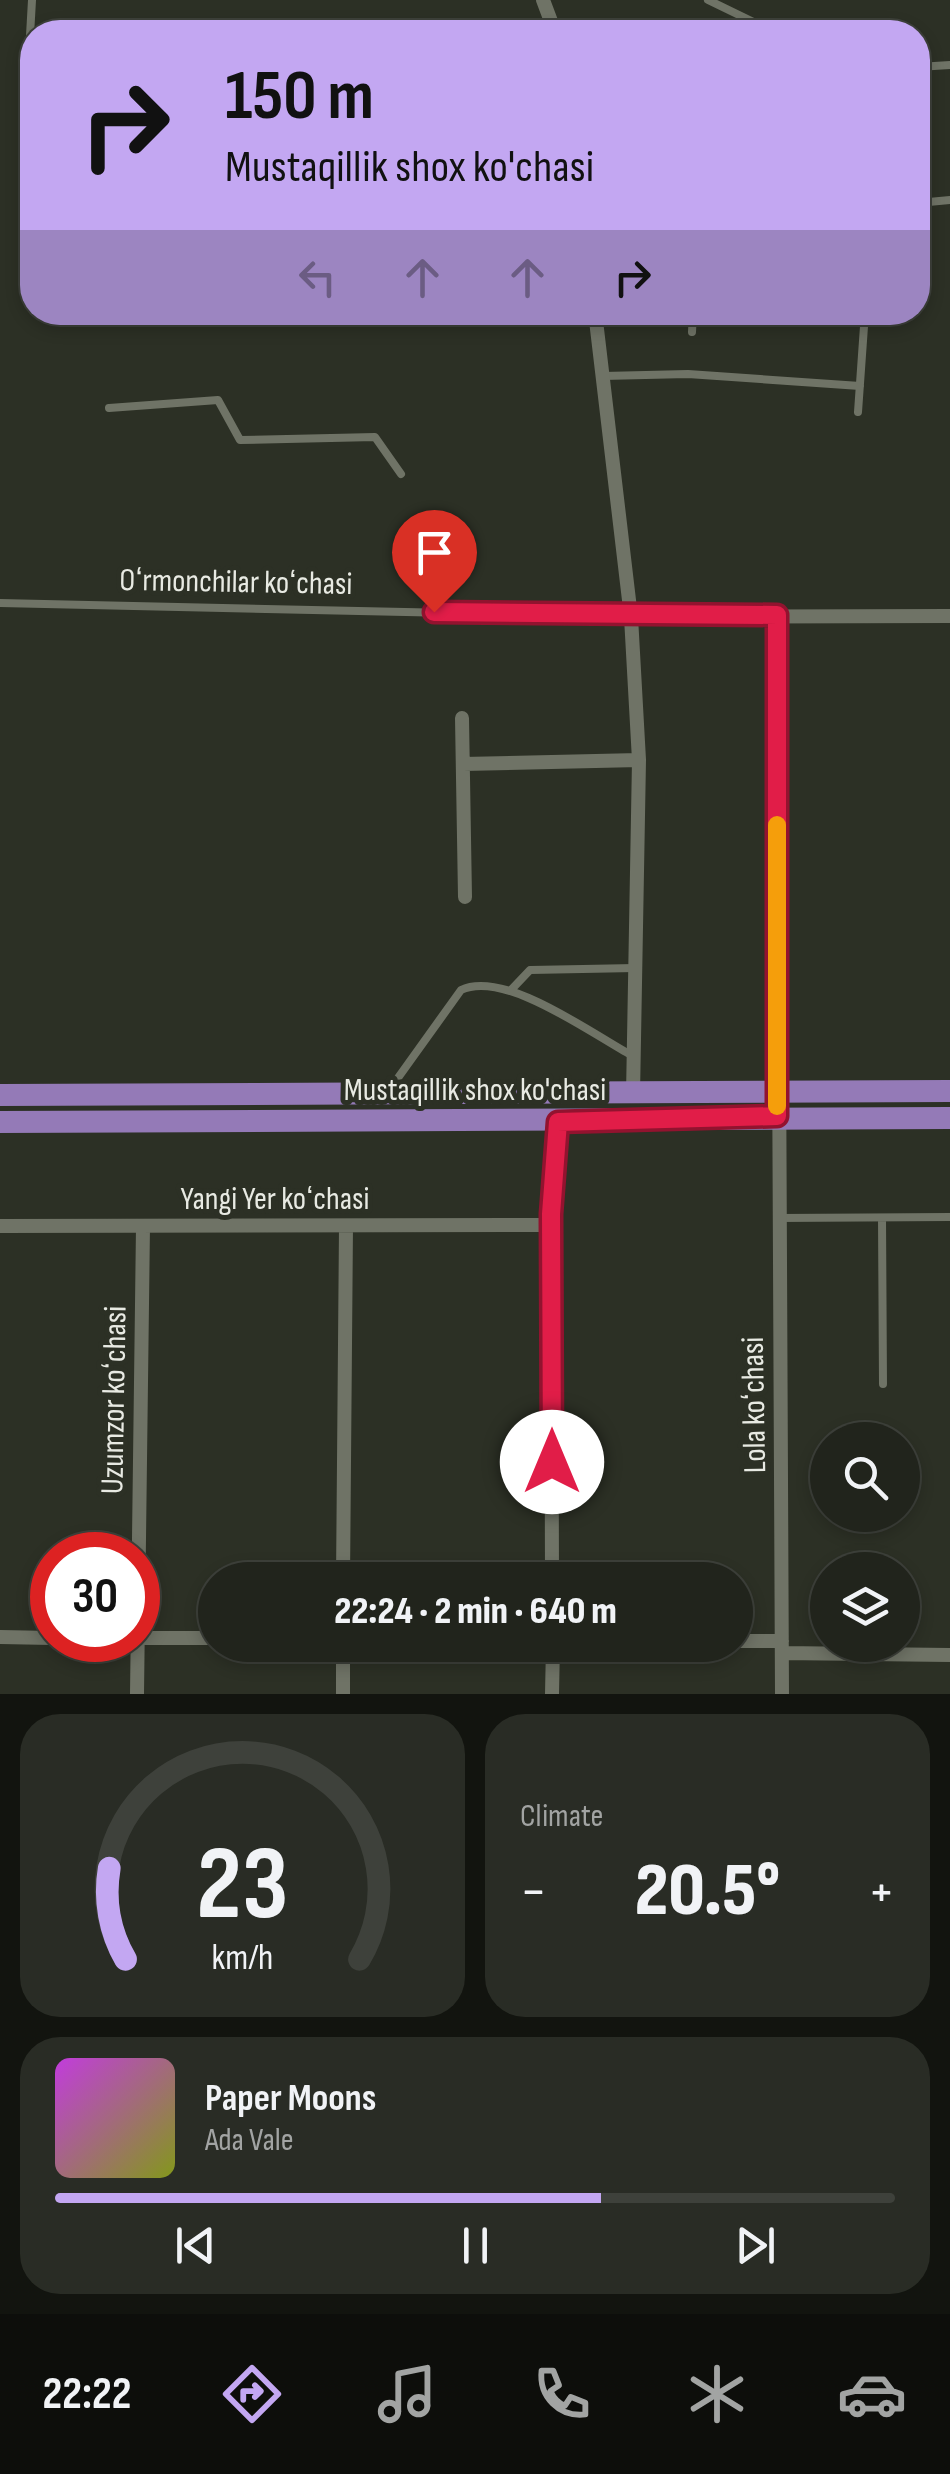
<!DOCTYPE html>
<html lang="en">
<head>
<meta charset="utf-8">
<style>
	body { margin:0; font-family:"Sofia Sans Condensed",sans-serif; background:#292c25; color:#f1f3f6; height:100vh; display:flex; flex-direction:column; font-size:38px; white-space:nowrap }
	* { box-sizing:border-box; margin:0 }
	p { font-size:32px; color:#a2a4a3 }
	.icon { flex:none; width:55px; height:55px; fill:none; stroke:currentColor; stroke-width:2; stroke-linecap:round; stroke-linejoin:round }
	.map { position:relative; height:1694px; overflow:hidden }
	.panel { display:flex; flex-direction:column; gap:20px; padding:20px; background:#12140f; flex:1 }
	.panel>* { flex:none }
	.top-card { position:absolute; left:20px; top:20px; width:910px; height:305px; border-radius:40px; box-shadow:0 5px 15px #0003,0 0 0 2px #3e413b; background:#c3a7f2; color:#111; overflow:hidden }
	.buttons { position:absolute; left:810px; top:1422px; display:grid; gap:20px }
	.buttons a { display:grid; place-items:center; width:110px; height:110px; border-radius:50%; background:#21241c; box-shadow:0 5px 15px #0003,0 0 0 2px #3e413b; font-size:50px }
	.speed { position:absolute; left:30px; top:1532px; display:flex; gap:20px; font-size:50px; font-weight:700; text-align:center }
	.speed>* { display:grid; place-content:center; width:130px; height:130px; border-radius:50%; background:#21241c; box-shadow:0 5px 15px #0003,0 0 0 2px #3e413b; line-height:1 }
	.speed .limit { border:15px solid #d22; background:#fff; color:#111 }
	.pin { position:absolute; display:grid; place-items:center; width:85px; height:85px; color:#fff; margin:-102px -42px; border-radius:50% 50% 50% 0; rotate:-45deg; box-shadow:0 0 10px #0007 }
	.pin .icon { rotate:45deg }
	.me { position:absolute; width:110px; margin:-55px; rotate:0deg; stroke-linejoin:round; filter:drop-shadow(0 0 8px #0008) }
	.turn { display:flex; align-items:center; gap:35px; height:210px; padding:0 40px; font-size:45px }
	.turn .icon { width:130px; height:130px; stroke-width:2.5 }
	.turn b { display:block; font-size:70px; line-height:85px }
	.lanes { display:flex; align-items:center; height:95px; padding:0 40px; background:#0003; justify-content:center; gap:50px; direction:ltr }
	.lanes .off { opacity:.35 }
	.big { font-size:75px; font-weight:800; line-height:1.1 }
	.panel .tile { flex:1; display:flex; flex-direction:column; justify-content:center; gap:15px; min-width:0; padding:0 35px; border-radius:40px; background:#292c25 }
	.panel .dial { align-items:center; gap:0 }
	.dial svg { height:260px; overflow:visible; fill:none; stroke:#3e413b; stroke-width:7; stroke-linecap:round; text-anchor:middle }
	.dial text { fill:#f1f3f6; stroke:none }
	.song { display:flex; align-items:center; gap:30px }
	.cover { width:120px; height:120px; border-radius:15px; background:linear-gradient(135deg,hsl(290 70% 55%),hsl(70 70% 35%)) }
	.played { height:10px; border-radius:5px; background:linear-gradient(90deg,#c3a7f2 65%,#3e413b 65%) }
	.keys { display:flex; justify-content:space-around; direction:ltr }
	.heat { display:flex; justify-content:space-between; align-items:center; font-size:55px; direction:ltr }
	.panel .tiles { flex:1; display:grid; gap:20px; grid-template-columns:1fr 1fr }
	.tile:last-child { grid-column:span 2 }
	.trip { position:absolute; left:198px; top:1562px; width:555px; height:100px; border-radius:50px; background:#21241c; box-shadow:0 5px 15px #0003,0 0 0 2px #3e413b; font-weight:800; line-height:100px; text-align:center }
	.dock { display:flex; height:160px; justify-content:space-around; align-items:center; background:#0d0e0b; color:#a2a4a3 }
	.dock .icon { width:70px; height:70px }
	.dock .current { color:#c3a7f2 }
	.dock b { font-size:45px; color:#f1f3f6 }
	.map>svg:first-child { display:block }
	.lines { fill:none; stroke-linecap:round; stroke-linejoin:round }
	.service { stroke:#6f7366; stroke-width:8 }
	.minor { stroke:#6f7366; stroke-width:14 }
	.primary { stroke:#947ab7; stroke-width:22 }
	.route-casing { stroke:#92132f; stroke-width:25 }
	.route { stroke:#e11d48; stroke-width:18 }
	.slow { stroke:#f59e0b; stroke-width:18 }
	.labels { text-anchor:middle; stroke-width:10; stroke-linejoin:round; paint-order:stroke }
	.street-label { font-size:32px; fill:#e8eae3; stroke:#2c3025 }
</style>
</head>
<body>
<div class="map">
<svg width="950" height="1694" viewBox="0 0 950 1694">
	<rect width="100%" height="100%" fill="#2c3025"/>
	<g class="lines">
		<!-- service -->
		<path class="service" d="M32,0L27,89H32
			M708,0L774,32
			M423,32H441
			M918,67L950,65
			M918,203L950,200
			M692,332L693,312
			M603,376L688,374L860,386
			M109,408L218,400L240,440L375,437L401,474
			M858,412L865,312
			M0,603L631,617
			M511,990L530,970L635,968
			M390,1089L461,990C504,969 592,1034 631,1055
			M778,1218L950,1217
			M882,1218L883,1384"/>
		<!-- minor -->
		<path class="minor" d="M543,0L555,32
			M595,312L631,617L639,760L633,1095
			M777,615L782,1694
			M631,617L950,616
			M462,718L465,897
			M463,764L639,760
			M0,1226L551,1225
			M343,1580L346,1226
			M552,1580L551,1215L559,1122
			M0,1637L52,1638
			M138,1638H215
			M735,1641H782
			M782,1653L950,1655
			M137,1694L143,1226
			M343,1694V1645
			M552,1694L553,1645"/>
		<!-- primary -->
		<path class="primary" d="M0,1095L950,1091
			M0,1122L950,1118"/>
	</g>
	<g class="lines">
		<!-- route casing -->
		<g class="route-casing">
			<path id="route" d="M434,612L777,615V1116L558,1122L551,1214L552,1462"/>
		</g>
		<!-- route -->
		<use href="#route" class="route"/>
		<!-- slow -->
		<path class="slow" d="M777,1106V825"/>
	</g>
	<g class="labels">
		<!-- street labels -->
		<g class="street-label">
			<text transform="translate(236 581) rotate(1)" y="11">Oʻrmonchilar koʻchasi</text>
			<text x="475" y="1100">Mustaqillik shox ko'chasi</text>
			<text x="275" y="1209">Yangi Yer koʻchasi</text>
			<text transform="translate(113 1400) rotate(-89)" y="11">Uzumzor koʻchasi</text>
			<text transform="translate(753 1405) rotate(-91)" y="11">Lola koʻchasi</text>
		</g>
	</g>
</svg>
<div class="buttons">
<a><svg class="icon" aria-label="search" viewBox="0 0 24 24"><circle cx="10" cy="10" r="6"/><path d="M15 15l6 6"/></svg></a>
<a><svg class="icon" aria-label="layers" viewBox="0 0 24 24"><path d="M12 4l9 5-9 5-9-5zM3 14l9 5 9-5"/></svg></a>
</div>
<div class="speed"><div class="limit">30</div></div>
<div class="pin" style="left:434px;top:612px;background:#d93025"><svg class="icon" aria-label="arrive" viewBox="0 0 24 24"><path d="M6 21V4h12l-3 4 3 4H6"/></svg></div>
<svg class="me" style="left:552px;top:1462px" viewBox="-20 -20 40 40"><circle r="19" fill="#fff"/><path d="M0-13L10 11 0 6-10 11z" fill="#e11d48"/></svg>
<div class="trip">22:24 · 2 min · 640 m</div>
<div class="top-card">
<div class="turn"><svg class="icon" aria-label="right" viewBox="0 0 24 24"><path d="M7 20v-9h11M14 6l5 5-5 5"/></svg><div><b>150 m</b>Mustaqillik shox ko'chasi</div></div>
<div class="lanes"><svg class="icon off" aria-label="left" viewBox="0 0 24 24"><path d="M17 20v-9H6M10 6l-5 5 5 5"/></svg><svg class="icon off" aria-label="ahead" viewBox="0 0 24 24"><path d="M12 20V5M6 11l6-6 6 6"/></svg><svg class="icon off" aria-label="ahead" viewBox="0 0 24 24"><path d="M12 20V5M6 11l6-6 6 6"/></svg><svg class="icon" aria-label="right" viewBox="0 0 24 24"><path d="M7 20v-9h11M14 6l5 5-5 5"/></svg></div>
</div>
</div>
<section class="panel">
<div class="tiles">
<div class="tile dial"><svg viewBox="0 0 100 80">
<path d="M14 69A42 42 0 1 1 86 69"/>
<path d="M14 69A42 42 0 0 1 9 41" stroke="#c3a7f2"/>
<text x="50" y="56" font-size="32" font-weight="700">23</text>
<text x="50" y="72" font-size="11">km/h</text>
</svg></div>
<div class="tile"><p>Climate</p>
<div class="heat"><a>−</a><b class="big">20.5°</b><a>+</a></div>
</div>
<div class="tile">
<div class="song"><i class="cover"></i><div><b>Paper Moons</b><p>Ada Vale</p></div></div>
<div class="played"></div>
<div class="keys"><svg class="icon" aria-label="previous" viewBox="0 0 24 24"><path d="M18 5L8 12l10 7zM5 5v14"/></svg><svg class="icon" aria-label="pause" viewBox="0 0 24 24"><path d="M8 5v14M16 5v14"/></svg><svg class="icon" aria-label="next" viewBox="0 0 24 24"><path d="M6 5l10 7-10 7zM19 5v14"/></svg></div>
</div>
</div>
</section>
<nav class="dock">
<b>22:22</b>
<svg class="icon current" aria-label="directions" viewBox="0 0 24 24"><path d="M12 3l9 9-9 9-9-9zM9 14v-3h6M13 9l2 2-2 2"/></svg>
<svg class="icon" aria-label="music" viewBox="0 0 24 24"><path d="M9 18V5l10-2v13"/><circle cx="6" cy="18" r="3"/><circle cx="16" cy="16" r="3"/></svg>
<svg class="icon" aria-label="phone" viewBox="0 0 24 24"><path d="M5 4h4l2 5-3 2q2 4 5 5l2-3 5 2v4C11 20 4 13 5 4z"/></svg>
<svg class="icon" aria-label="climate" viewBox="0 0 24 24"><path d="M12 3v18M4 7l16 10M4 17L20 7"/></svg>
<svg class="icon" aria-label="car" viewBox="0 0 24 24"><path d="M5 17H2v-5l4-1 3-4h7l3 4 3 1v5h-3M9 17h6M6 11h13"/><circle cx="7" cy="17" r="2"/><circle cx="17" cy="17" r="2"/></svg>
</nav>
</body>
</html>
